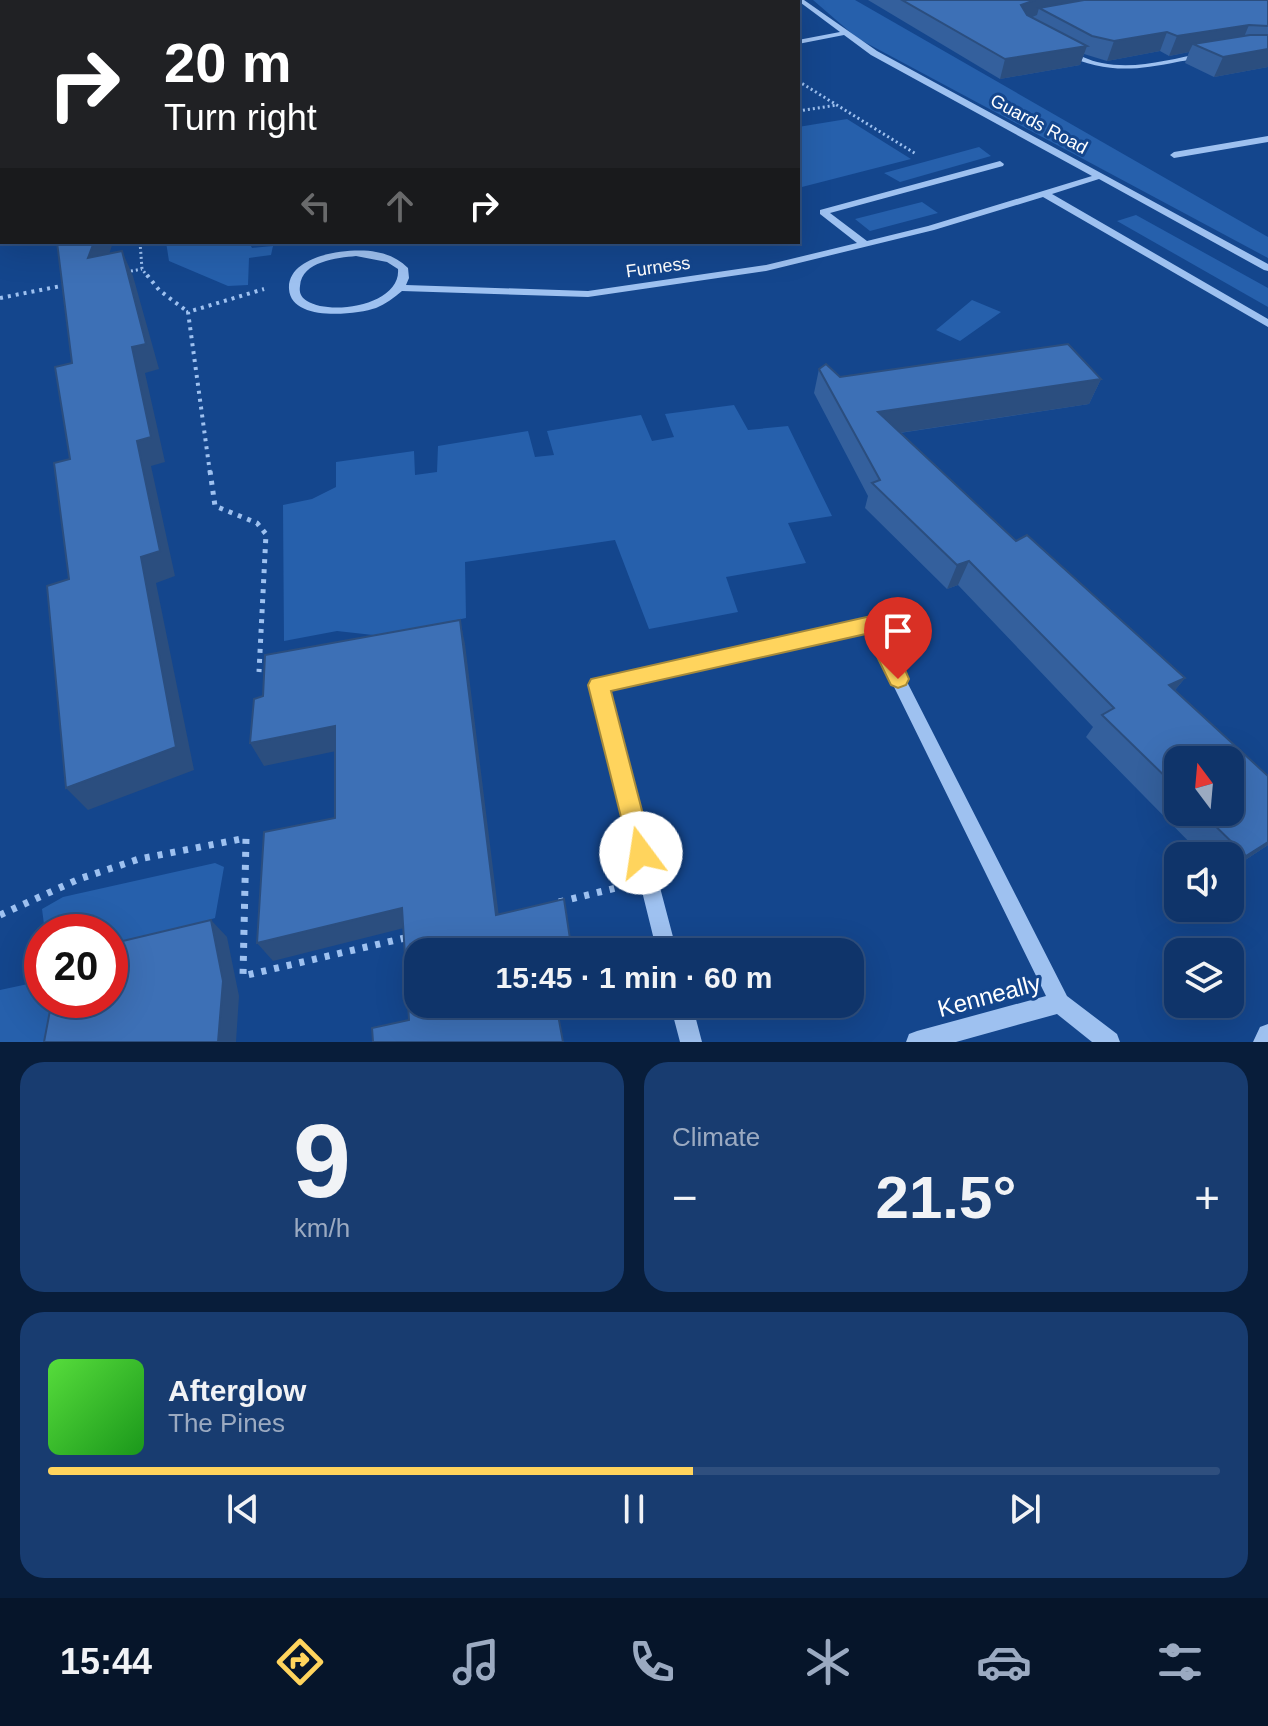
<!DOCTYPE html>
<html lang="en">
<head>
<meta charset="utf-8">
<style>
	body { margin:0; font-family:Arial,sans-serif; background:#183c70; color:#f1f3f6; height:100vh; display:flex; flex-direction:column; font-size:30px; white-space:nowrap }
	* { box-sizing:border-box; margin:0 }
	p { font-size:26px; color:#9baac1 }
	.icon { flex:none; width:44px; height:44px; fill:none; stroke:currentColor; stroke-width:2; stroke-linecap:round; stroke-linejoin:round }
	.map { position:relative; height:1042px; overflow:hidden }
	.details { display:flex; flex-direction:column; gap:20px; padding:20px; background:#081d3a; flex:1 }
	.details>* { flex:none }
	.banner { position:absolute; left:0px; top:0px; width:800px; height:244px; box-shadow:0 8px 32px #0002,0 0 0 2px #2f4f7e; background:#202124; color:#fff; overflow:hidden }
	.needle { width:52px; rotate:344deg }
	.tools { position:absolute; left:1164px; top:746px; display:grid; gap:16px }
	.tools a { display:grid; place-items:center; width:80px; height:80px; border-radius:16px; background:#0f346a; box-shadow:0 8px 32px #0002,0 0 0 2px #2f4f7e; font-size:40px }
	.speed { position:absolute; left:24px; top:914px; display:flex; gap:16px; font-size:40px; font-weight:700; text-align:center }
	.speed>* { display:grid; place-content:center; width:104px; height:104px; border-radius:50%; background:#0f346a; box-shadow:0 8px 32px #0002,0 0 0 2px #2f4f7e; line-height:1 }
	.speed .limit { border:12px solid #d22; background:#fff; color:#111 }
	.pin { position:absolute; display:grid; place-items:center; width:68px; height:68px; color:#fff; margin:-82px -34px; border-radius:50% 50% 50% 0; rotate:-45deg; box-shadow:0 0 8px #0007 }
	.pin .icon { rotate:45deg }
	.me { position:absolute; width:88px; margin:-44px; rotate:346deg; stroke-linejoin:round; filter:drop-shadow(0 0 6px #0008) }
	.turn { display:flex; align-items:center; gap:28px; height:168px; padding:0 32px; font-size:36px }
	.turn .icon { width:104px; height:104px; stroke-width:2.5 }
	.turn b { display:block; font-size:56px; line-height:68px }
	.lanes { display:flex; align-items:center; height:76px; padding:0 32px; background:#0003; justify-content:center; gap:40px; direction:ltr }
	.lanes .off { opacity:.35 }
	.big { font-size:60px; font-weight:800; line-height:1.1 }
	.details .widget { flex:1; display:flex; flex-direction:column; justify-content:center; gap:12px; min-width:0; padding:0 28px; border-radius:24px; background:#183c70 }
	.details .dial { align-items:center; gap:0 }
	.dial b { font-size:104px; line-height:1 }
	.song { display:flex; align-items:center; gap:24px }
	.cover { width:96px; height:96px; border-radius:12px; background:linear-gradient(135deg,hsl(110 70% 55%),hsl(120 70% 35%)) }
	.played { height:8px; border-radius:4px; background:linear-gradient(90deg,#ffd45d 55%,#2f4f7e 55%) }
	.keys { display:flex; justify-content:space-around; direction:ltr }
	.heat { display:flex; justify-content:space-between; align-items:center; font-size:44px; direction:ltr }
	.details .tiles { flex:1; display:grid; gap:20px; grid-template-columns:1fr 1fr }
	.widget:last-child { grid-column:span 2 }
	.trip { position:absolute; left:404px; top:938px; width:460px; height:80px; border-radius:24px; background:#0f346a; box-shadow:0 8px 32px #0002,0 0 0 2px #2f4f7e; font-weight:800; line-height:80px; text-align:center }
	.menu { display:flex; height:128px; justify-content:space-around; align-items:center; background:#06152a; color:#9baac1 }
	.menu .icon { width:56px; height:56px }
	.menu .selected { color:#ffd45d }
	.menu b { font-size:36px; color:#f1f3f6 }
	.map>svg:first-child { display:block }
	.green { fill:#2660ac }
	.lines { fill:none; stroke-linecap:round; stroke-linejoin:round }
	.path-far3 { stroke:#9ec1f0; stroke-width:3; stroke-dasharray:2 3; stroke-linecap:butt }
	.path-far2 { stroke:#9ec1f0; stroke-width:4; stroke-dasharray:3 5; stroke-linecap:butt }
	.path-far1 { stroke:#9ec1f0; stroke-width:5; stroke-dasharray:4 6; stroke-linecap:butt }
	.path { stroke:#9ec1f0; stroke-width:7; stroke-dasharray:5 8; stroke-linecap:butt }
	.minor { fill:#9ec1f0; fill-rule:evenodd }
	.wall { fill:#34609d; fill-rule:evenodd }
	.shaded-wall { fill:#2b4e7f }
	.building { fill:#3d70b6; stroke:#2b4e7f; stroke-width:2 }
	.route { fill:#ffd45d; stroke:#a68a3c; stroke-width:2 }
	.labels { text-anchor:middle; stroke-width:6; stroke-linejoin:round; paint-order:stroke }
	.far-street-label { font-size:18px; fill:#fff; stroke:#14468d }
	.near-street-label { font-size:24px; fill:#fff; stroke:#14468d }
</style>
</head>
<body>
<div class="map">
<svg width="1268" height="1042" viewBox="0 0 1268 1042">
	<rect width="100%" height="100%" fill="#14468d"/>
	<!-- green -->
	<path class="green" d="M813,0H855L1268,237V258L857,38Z
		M847,119L911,159L798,188V127Z
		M979,147L991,156L900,182L884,173Z
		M922,202L938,213L870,231L855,219Z
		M1136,215L1268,288V307L1117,221Z
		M166,242H249L252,248L273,246L271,255L249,258L248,285L228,286L169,261Z
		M972,300L1001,312L960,341L936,330Z
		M734,405L748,430L788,426L832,516L788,523L806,563L726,577L738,612L649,629L615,540L465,562L466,618L382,636L337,631L284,641L283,505L312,499L336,487V462L414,451L415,475L437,472L438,446L528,431L535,457L554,455L547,431L641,415L652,441L674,437L665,414Z
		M215,863L224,867L215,918L110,951V932H45L42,909L63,897Z
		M42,981V1000H78L71,1042H0V990Z"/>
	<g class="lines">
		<!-- path-far3 -->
		<path class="path-far3" d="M293,2L301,0
			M416,2L443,0
			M798,81L916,154
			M798,111L837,105
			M140,242L142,269L148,277
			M126,272L142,269"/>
		<!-- path-far2 -->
		<path class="path-far2" d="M147,275L159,290L188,312
			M0,298L66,285
			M210,473L188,312L264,289"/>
		<!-- path-far1 -->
		<path class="path-far1" d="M210,471L215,506L257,523L266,534L259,672"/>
		<!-- path -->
		<path class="path" d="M559,902L616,888
			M0,915L79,879L139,859L246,838L243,976L409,937"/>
		<!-- minor -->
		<path class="minor" d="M797,0H804L877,51L1268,264V271L1264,270L1099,179L1052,194L1268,319V327L1043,197L934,230L766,271L588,297L402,291C394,298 385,304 376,308C355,315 291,322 289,289C287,254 352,247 376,252C388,254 399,259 408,268L409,278L406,285L588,291L766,265L857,243L820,214V210L1000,161L1004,164L1003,166L830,213L867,241L928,226L1092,176L871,55L844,35L798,44V40L840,32ZM356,256L387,262L398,269C401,305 331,316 307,301C301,297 299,293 300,286C302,261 337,258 356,256Z
			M1066,50C1078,54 1089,61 1102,63C1136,70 1171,59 1204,53L1208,55C1198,59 1187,60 1177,62C1133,71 1105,73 1063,54Z
			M1268,136V142L1174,158L1170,155L1174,152Z
			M871,619L876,621L1067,996L1117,1034L1120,1042H1092L1057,1014L956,1042H906L909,1034L917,1031L1046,996L867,632L608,690L677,952H657L591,685L593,680Z
			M670,1004H692L702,1042H680Z
			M1268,1024V1042H1253L1260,1027Z"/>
	</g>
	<!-- wall -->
	<path class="wall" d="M868,0H1268V67L1214,77L1185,63L1189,52L1169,56L1160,51L1107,61L1084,54L1080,65L1000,79Z
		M819,369L840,377L1101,379L1089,404L900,433L1016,541L1185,678L1175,690L1268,845L1230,870V856H1203L1086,737L1093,727L958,585L947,589L865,508L868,496L814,393ZM1178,760L1230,812H1178Z"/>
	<!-- shaded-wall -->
	<path class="shaded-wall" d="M227,0H238L237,2H226Z
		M1035,0H1138L1039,8L1037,15L1016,24L1021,5Z
		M1249,25L1241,44H1193L1189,52L1169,56L1177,36Z
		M1167,32L1160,51L1107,61L1114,41Z
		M1087,46L1080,65L1000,79L1005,59Z
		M1268,49V67L1214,77L1223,57Z
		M94,242H113L100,283L88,258Z
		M122,251L133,276L159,369L145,373L165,462L151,466L175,576L156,583L194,770L88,810L66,788L141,557L132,347Z
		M1101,379L1089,404L872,437L878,412Z
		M969,561L958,585L947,589L957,565Z
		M460,620L465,644L501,933L496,915Z
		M1185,678L1166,701L1169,685Z
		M335,726L346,749L264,766L250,743Z
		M1268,842V845L1230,870L1246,856Z
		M402,908L412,926L273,961L257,943Z
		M211,920L227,937L239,996L236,1042H218Z"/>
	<!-- building -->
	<path class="building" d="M130,0H227L226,2H129Z
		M357,0V2H331Z
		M902,0H1035L1021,5L1027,15L1087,46L1005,59Z
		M1084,0H1268V26L1249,25L1177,36L1167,32L1114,41L1092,36L1039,8Z
		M1250,35H1268V49L1223,57L1193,44Z
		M57,242H94L88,258L122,251L146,344L132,347L151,437L137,441L160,551L141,557L176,747L66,788L47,586L69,579L54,463L70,459L55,367L72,363Z
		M1068,344L1101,379L878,412L1016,541L1027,535L1185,678L1169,685L1268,776V842L1246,856L1201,812H1230V760H1178V789L1102,715L1114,708L969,561L957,565L872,483L880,480L819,369L826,364L840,377Z
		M460,620L496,915L564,899L572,952H418V1004H556L563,1042H373L372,1028L409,1020L402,908L257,943L264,832L335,818V726L250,743L254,699L263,696L265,655Z
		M211,920L223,981L218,1042H44L52,1000H110V944Z"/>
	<!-- route -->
	<path class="route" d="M871,616L878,619L906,672L909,679L906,685L898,688L891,685L866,634L611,691L653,853L649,861L641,865L632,861L588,685L591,679Z"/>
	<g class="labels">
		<!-- far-street labels -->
		<g class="far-street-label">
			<text transform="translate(1039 124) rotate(28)" y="6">Guards Road</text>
			<text transform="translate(658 267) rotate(-8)" y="6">Furness</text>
		</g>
		<!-- near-street labels -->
		<g class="near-street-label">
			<text transform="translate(989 996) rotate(-15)" y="8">Kenneally</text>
		</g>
	</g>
</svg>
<div class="tools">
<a><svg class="needle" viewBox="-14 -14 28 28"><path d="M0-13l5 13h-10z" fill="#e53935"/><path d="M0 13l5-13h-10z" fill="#9baac1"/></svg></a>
<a><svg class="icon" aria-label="sound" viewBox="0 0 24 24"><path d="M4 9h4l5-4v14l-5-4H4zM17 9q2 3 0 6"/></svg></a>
<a><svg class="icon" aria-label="layers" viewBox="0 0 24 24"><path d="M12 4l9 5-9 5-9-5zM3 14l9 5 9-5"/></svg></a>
</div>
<div class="speed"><div class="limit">20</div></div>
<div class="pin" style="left:898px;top:679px;background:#d93025"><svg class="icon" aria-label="arrive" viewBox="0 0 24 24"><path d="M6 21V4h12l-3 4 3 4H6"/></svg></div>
<svg class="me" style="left:641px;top:853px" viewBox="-20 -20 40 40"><circle r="19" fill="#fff"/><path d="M0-13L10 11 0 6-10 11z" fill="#ffd45d"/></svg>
<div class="trip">15:45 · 1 min · 60 m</div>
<div class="banner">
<div class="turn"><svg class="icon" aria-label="right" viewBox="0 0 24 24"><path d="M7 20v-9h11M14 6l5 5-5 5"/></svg><div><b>20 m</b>Turn right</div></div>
<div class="lanes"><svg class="icon off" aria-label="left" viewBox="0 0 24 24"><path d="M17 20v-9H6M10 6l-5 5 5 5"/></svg><svg class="icon off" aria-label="ahead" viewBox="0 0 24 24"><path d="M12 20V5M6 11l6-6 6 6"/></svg><svg class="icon" aria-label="right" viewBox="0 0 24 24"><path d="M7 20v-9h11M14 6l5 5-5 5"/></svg></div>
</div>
</div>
<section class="details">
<div class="tiles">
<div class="widget dial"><b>9</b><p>km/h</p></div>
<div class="widget"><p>Climate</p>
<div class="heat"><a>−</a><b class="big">21.5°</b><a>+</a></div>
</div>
<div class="widget">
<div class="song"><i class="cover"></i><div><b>Afterglow</b><p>The Pines</p></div></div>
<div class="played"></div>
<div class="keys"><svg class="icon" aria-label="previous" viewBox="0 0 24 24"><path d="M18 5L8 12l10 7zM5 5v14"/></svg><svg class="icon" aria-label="pause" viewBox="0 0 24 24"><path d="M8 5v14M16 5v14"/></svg><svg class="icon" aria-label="next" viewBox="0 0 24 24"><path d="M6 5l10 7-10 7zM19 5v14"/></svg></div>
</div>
</div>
</section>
<nav class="menu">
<b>15:44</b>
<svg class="icon selected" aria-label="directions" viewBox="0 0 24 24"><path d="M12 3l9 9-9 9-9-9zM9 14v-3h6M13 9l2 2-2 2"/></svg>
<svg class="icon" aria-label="music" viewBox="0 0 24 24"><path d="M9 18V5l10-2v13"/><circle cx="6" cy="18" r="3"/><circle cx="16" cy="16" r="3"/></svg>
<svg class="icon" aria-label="phone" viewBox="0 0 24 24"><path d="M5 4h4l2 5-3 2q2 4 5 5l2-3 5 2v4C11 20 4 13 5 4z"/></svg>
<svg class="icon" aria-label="climate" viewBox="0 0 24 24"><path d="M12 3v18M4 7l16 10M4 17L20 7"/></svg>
<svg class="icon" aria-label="car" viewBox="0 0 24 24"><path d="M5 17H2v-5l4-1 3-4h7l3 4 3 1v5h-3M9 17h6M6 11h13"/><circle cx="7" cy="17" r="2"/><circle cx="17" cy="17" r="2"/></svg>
<svg class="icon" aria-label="filters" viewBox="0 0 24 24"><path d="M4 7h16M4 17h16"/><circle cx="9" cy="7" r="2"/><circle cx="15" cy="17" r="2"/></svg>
</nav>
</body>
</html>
